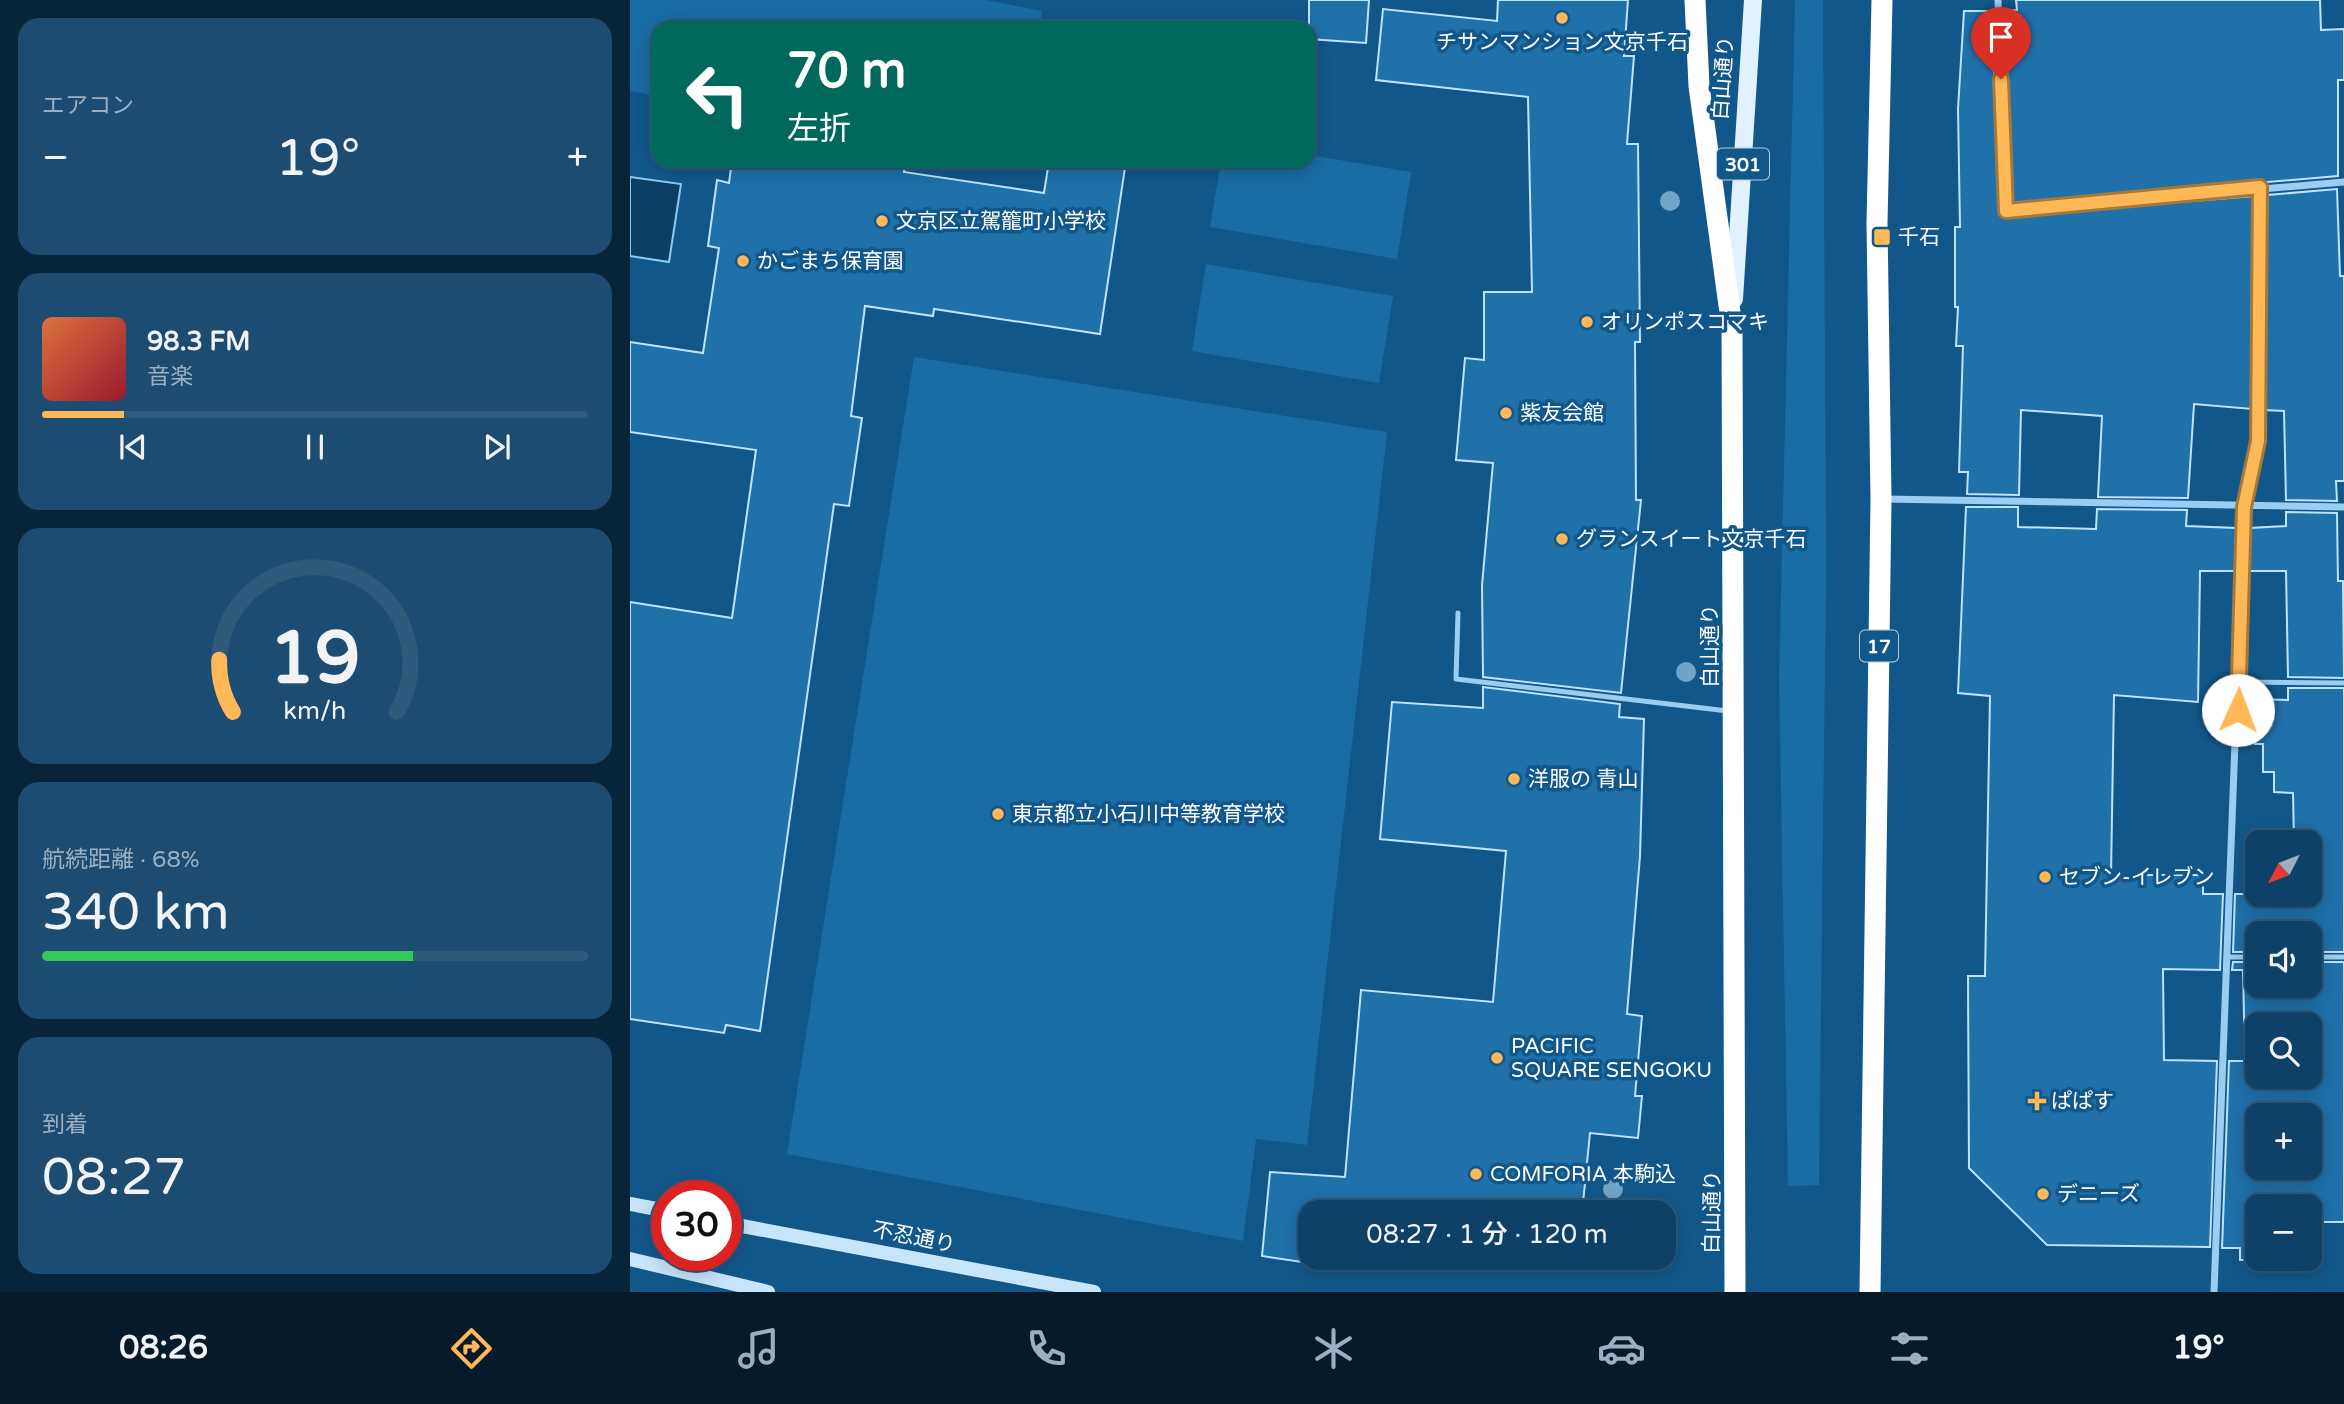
<!DOCTYPE html>
<html lang="ja">
<head>
<meta charset="utf-8">
<style>
	body { margin:0; font-family:"Varela Round","Noto Sans JP",sans-serif; background:#1c4c71; color:#f1f3f6; height:100vh; display:flex; flex-direction:column; font-size:26px; white-space:nowrap }
	* { box-sizing:border-box; margin:0 }
	p { font-size:23px; color:#9bafc0 }
	.icon { flex:none; width:38px; height:38px; fill:none; stroke:currentColor; stroke-width:2; stroke-linecap:round; stroke-linejoin:round }
	.map { position:relative; flex:1; overflow:hidden }
	.drawer { display:flex; flex-direction:column; gap:18px; padding:18px; background:#082439; width:630px }
	.drawer>* { flex:none }
	.hud { position:absolute; left:21px; top:21px; width:665px; height:147px; border-radius:21px; box-shadow:0 4px 18px #0003,0 0 0 2px #2e5a7c; background:#00695c; color:#fff; overflow:hidden }
	.needle { width:46px; rotate:228deg }
	.tools { position:absolute; left:1615px; top:830px; display:grid; gap:14px }
	.tools a { display:grid; place-items:center; width:77px; height:77px; border-radius:14px; background:#0e4168; box-shadow:0 4px 18px #0003,0 0 0 2px #2e5a7c; font-size:35px }
	.speed { position:absolute; left:21px; top:1180px; display:flex; gap:14px; font-size:35px; font-weight:700; text-align:center }
	.speed>* { display:grid; place-content:center; width:91px; height:91px; border-radius:50%; background:#0e4168; box-shadow:0 4px 18px #0003,0 0 0 2px #2e5a7c; line-height:1 }
	.speed .limit { border:10px solid #d22; background:#fff; color:#111 }
	.pin { position:absolute; display:grid; place-items:center; width:60px; height:60px; color:#fff; margin:-72px -30px; border-radius:50% 50% 50% 0; rotate:-45deg; box-shadow:0 0 7px #0007 }
	.pin .icon { rotate:45deg }
	.me { position:absolute; width:77px; margin:-38px; rotate:2deg; stroke-linejoin:round; filter:drop-shadow(0 0 5px #0008) }
	.turn { display:flex; align-items:center; gap:24px; height:147px; padding:0 21px; font-size:32px }
	.turn .icon { width:91px; height:91px; stroke-width:2.5 }
	.turn b { display:block; font-size:49px; line-height:60px }
	.big { font-size:52px; font-weight:600; line-height:1.1 }
	.drawer .tile { flex:1; display:flex; flex-direction:column; justify-content:center; gap:10px; min-width:0; padding:0 24px; border-radius:21px; background:#1c4c71 }
	.drawer .dial { align-items:center; gap:0 }
	.dial svg { height:182px; overflow:visible; fill:none; stroke:#2e5a7c; stroke-width:7; stroke-linecap:round; text-anchor:middle }
	.dial text { fill:#f1f3f6; stroke:none }
	.song { display:flex; align-items:center; gap:21px }
	.cover { width:84px; height:84px; border-radius:10px; background:linear-gradient(135deg,hsl(20 70% 55%),hsl(350 70% 35%)) }
	.played { height:7px; border-radius:4px; background:linear-gradient(90deg,#ffb858 15%,#2e5a7c 15%) }
	.keys { display:flex; justify-content:space-around; direction:ltr }
	.heat { display:flex; justify-content:space-between; align-items:center; font-size:38px; direction:ltr }
	.charge { height:10px; border-radius:5px; background:linear-gradient(90deg,#34c759 68%,#2e5a7c 0) }
	.trip { position:absolute; left:668px; top:1200px; width:378px; height:70px; border-radius:21px; background:#0e4168; box-shadow:0 4px 18px #0003,0 0 0 2px #2e5a7c; font-weight:600; line-height:70px; text-align:center }
	.tabs { display:flex; height:112px; justify-content:space-around; align-items:center; background:#061a2a; color:#9bafc0 }
	.tabs .icon { width:49px; height:49px }
	.tabs .selected { color:#ffb858 }
	.tabs b { font-size:32px; color:#f1f3f6 }
	main { display:flex; flex:1; min-height:0 }
	.map>svg:first-child { display:block }
	.green { fill:#1a6ca4 }
	.water { fill:#0b3f66; stroke:#8acaf4; stroke-width:2 }
	.building { fill:#2070aa; stroke:#bfe3fc; stroke-width:2; fill-rule:evenodd }
	.lines { fill:none; stroke-linecap:round; stroke-linejoin:round }
	.lane { stroke:#99cdf1; stroke-width:5 }
	.street { stroke:#99cdf1; stroke-width:7 }
	.secondary { stroke:#c7e5fb; stroke-width:14 }
	.primary { stroke:#e2f1ff; stroke-width:18 }
	.highway { stroke:#fff; stroke-width:21 }
	.tree { fill:#71a4c9 }
	.route-casing { stroke:#a67839; stroke-width:18 }
	.route { stroke:#ffb858; stroke-width:12 }
	.poi-dot { fill:#ffb858; stroke:#12578a; stroke-width:2.5 }
	.labels { text-anchor:middle; stroke-width:7; stroke-linejoin:round; paint-order:stroke }
	.shield { fill:#12578a; stroke:#b8cddc; stroke-width:2 }
	.shield-label { font-size:19px; font-weight:bold; fill:#fff }
	.poi-label { font-size:21px; fill:#fff; stroke:#12578a; text-anchor:start }
	.street-label { font-size:21px; fill:#fff; stroke:#12578a }
</style>
</head>
<body>
<main>
<section class="drawer">
<div class="tile"><p>エアコン</p>
<div class="heat"><a>−</a><b class="big">19°</b><a>+</a></div>
</div>
<div class="tile">
<div class="song"><i class="cover"></i><div><b>98.3 FM</b><p>音楽</p></div></div>
<div class="played"></div>
<div class="keys"><svg class="icon" aria-label="previous" viewBox="0 0 24 24"><path d="M18 5L8 12l10 7zM5 5v14"/></svg><svg class="icon" aria-label="pause" viewBox="0 0 24 24"><path d="M8 5v14M16 5v14"/></svg><svg class="icon" aria-label="next" viewBox="0 0 24 24"><path d="M6 5l10 7-10 7zM19 5v14"/></svg></div>
</div>
<div class="tile dial"><svg viewBox="0 0 100 80">
<path d="M14 69A42 42 0 1 1 86 69"/>
<path d="M14 69A42 42 0 0 1 8 46" stroke="#ffb858"/>
<text x="50" y="56" font-size="32" font-weight="700">19</text>
<text x="50" y="72" font-size="11">km/h</text>
</svg></div>
<div class="tile"><p>航続距離 · 68%</p><b class="big">340 km</b><div class="charge"></div></div>
<div class="tile"><p>到着</p><b class="big">08:27</b></div>
</section>
<div class="map">
<svg width="1714" height="1292" viewBox="0 0 1714 1292">
	<rect width="100%" height="100%" fill="#12578a"/>
	<!-- green -->
	<path class="green" d="M0,0H356L412,11L409,28H28V96L0,91Z
		M1165,0H1193L1196,573L1189,1185L1158,1186L1149,679Z
		M679,155L781,172L767,259L580,227L591,161H679Z
		M576,264L763,296L749,383L562,351Z
		M284,357L757,432L677,1145L626,1139L613,1241L157,1154Z"/>
	<!-- water -->
	<path class="water" d="M0,177L51,184L39,262L0,256Z"/>
	<!-- building -->
	<path class="building" d="M679,0H739L736,43L679,39Z
		M868,0H998L994,56H1004L997,144H1008L1010,342H1005L1006,500H1011L991,693L853,677L852,585L863,463L826,460L835,358L854,360V292H902L898,97L746,80L753,9L867,21Z
		M1386,0H1690L1691,30L1714,29V80H1708V176L1382,204L1375,11L1387,10Z
		M1334,11H1362L1370,211L1373,216L1625,196L1622,409L1564,404L1558,498L1468,497L1472,416L1391,410L1389,495L1337,494L1338,472H1329L1333,346H1326L1328,307H1325V227H1330L1328,109Z
		M102,161H275L274,172L414,193L419,161H496L470,334L304,309L303,316L235,306L221,416L232,418L219,506L204,504L130,1031L96,1025L94,1033L0,1019V602L102,618L126,450L0,432V342L73,353L89,248L78,246L87,180L99,183Z
		M1707,189L1710,276H1714V481H1706L1707,501L1656,500L1654,411L1634,410L1637,195Z
		M1336,507H1388V527L1466,529L1467,509L1557,510L1556,526L1607,528L1605,571H1570L1568,702L1484,695L1481,875H1573V894H1593L1590,970L1533,969L1534,1060L1587,1061L1580,1247L1417,1245L1339,1168L1338,976H1355L1360,696L1328,693Z
		M1656,512L1707,513L1708,581H1713L1714,678L1658,677L1656,571H1618L1619,528L1656,526Z
		M853,687L990,704L989,717L1014,719L1010,856L997,1014L1012,1016L1005,1096H1012L1008,1138L960,1133L952,1213H681V1258H924L920,1265L672,1262L632,1256L640,1172L715,1177L731,990L863,1002L876,851L750,839L762,702L853,708Z
		M1658,688H1714V952H1680V933H1628V952H1603L1605,894H1680V842H1664L1663,793L1644,792V772H1633V744H1625L1626,699L1658,700Z
		M1603,962H1628V985H1680V962H1714V1222H1681V1260H1610V1248H1592L1599,1061H1615L1613,970H1602ZM1628,1024H1680V1076H1628ZM1628,1115H1680V1167H1628ZM1628,1206H1680V1258H1628Z"/>
	<g class="lines">
		<!-- lane -->
		<path class="lane" d="M828,613L826,679L1098,711
			M1609,682L1714,683
			M1596,957H1628
			M1680,957H1714"/>
		<!-- street -->
		<path class="street" d="M1368,0L1376,211L1714,182
			M1253,499L1714,507
			M1584,1292L1614,507L1628,441L1631,187"/>
		<!-- secondary -->
		<path class="secondary" d="M0,1204L37,1211
			M96,1223L464,1292
			M0,1259L138,1292"/>
		<!-- primary -->
		<path class="primary" d="M1104,299L1123,0"/>
		<!-- highway -->
		<path class="highway" d="M1065,0L1069,86L1102,327L1105,1292
			M1240,1292L1251,499L1247,223L1252,0"/>
	</g>
	<!-- trees -->
	<g class="tree">
		<circle cx="1040" cy="201" r="10"/>
		<circle cx="1056" cy="672" r="10"/>
		<circle cx="983" cy="1189" r="10"/>
	</g>
	<g class="lines">
		<!-- route casing -->
		<g class="route-casing">
			<path id="route" d="M1371,79L1376,211L1630,187L1628,441L1614,507L1608,710"/>
		</g>
		<!-- route -->
		<use href="#route" class="route"/>
	</g>
	<!-- markers -->
	<g class="poi-dot">
		<circle cx="932" cy="18" r="7"/>
		<circle cx="252" cy="221" r="7"/>
		<rect x="1243" y="228" width="18" height="18" rx="3.5"/>
		<circle cx="113" cy="261" r="7"/>
		<circle cx="957" cy="322" r="7"/>
		<circle cx="876" cy="413" r="7"/>
		<circle cx="932" cy="539" r="7"/>
		<circle cx="884" cy="779" r="7"/>
		<circle cx="368" cy="814" r="7"/>
		<circle cx="1415" cy="877" r="7"/>
		<circle cx="867" cy="1058" r="7"/>
		<path d="M1403.5 1090.5h7v7h7v7h-7v7h-7v-7h-7v-7h7z"/>
		<circle cx="846" cy="1174" r="7"/>
		<circle cx="1413" cy="1194" r="7"/>
	</g>
	<g class="labels">
		<!-- shield labels -->
		<g class="shield">
			<rect x="1087" y="148.5" width="52" height="31" rx="5"/>
			<rect x="1230" y="630.5" width="38" height="31" rx="5"/>
		</g>
		<g class="shield-label">
			<text x="1113" y="171">301</text>
			<text x="1249" y="653">17</text>
		</g>
		<!-- poi labels -->
		<g class="poi-label">
			<text x="932" y="49" text-anchor="middle">チサンマンション文京千石</text>
			<text x="266" y="228">文京区立駕籠町小学校</text>
			<text x="1268" y="244">千石</text>
			<text x="127" y="268">かごまち保育園</text>
			<text x="971" y="329">オリンポスコマキ</text>
			<text x="890" y="420">紫友会館</text>
			<text x="946" y="546">グランスイート文京千石</text>
			<text x="898" y="786">洋服の 青山</text>
			<text x="382" y="821">東京都立小石川中等教育学校</text>
			<text x="1429" y="884">セブン-イレブン</text>
			<text x="881" y="1053">PACIFIC<tspan x="881" dy="24">SQUARE SENGOKU</tspan></text>
			<text x="1421" y="1108">ぱぱす</text>
			<text x="860" y="1181">COMFORIA 本駒込</text>
			<text x="1427" y="1201">デニーズ</text>
		</g>
		<!-- street labels -->
		<g class="street-label">
			<text transform="translate(1093 78) rotate(-86)" y="7">白山通り</text>
			<text transform="translate(1080 646) rotate(-90)" y="7">白山通り</text>
			<text transform="translate(1082 1212) rotate(-89)" y="7">白山通り</text>
			<text transform="translate(284 1237) rotate(11)" y="7">不忍通り</text>
		</g>
	</g>
</svg>
<div class="tools">
<a><svg class="needle" viewBox="-14 -14 28 28"><path d="M0-13l5 13h-10z" fill="#e53935"/><path d="M0 13l5-13h-10z" fill="#9bafc0"/></svg></a>
<a><svg class="icon" aria-label="sound" viewBox="0 0 24 24"><path d="M4 9h4l5-4v14l-5-4H4zM17 9q2 3 0 6"/></svg></a>
<a><svg class="icon" aria-label="search" viewBox="0 0 24 24"><circle cx="10" cy="10" r="6"/><path d="M15 15l6 6"/></svg></a>
<a>+</a>
<a>−</a>
</div>
<div class="speed"><div class="limit">30</div></div>
<div class="pin" style="left:1371px;top:79px;background:#d93025"><svg class="icon" aria-label="arrive" viewBox="0 0 24 24"><path d="M6 21V4h12l-3 4 3 4H6"/></svg></div>
<svg class="me" style="left:1608px;top:710px" viewBox="-20 -20 40 40"><circle r="19" fill="#fff"/><path d="M0-13L10 11 0 6-10 11z" fill="#ffb858"/></svg>
<div class="trip">08:27 · 1 分 · 120 m</div>
<div class="hud">
<div class="turn"><svg class="icon" aria-label="left" viewBox="0 0 24 24"><path d="M17 20v-9H6M10 6l-5 5 5 5"/></svg><div><b>70 m</b>左折</div></div>
</div>
</div>
</main>
<nav class="tabs">
<b>08:26</b>
<svg class="icon selected" aria-label="directions" viewBox="0 0 24 24"><path d="M12 3l9 9-9 9-9-9zM9 14v-3h6M13 9l2 2-2 2"/></svg>
<svg class="icon" aria-label="music" viewBox="0 0 24 24"><path d="M9 18V5l10-2v13"/><circle cx="6" cy="18" r="3"/><circle cx="16" cy="16" r="3"/></svg>
<svg class="icon" aria-label="phone" viewBox="0 0 24 24"><path d="M5 4h4l2 5-3 2q2 4 5 5l2-3 5 2v4C11 20 4 13 5 4z"/></svg>
<svg class="icon" aria-label="climate" viewBox="0 0 24 24"><path d="M12 3v18M4 7l16 10M4 17L20 7"/></svg>
<svg class="icon" aria-label="car" viewBox="0 0 24 24"><path d="M5 17H2v-5l4-1 3-4h7l3 4 3 1v5h-3M9 17h6M6 11h13"/><circle cx="7" cy="17" r="2"/><circle cx="17" cy="17" r="2"/></svg>
<svg class="icon" aria-label="filters" viewBox="0 0 24 24"><path d="M4 7h16M4 17h16"/><circle cx="9" cy="7" r="2"/><circle cx="15" cy="17" r="2"/></svg>
<b>19°</b>
</nav>
</body>
</html>
